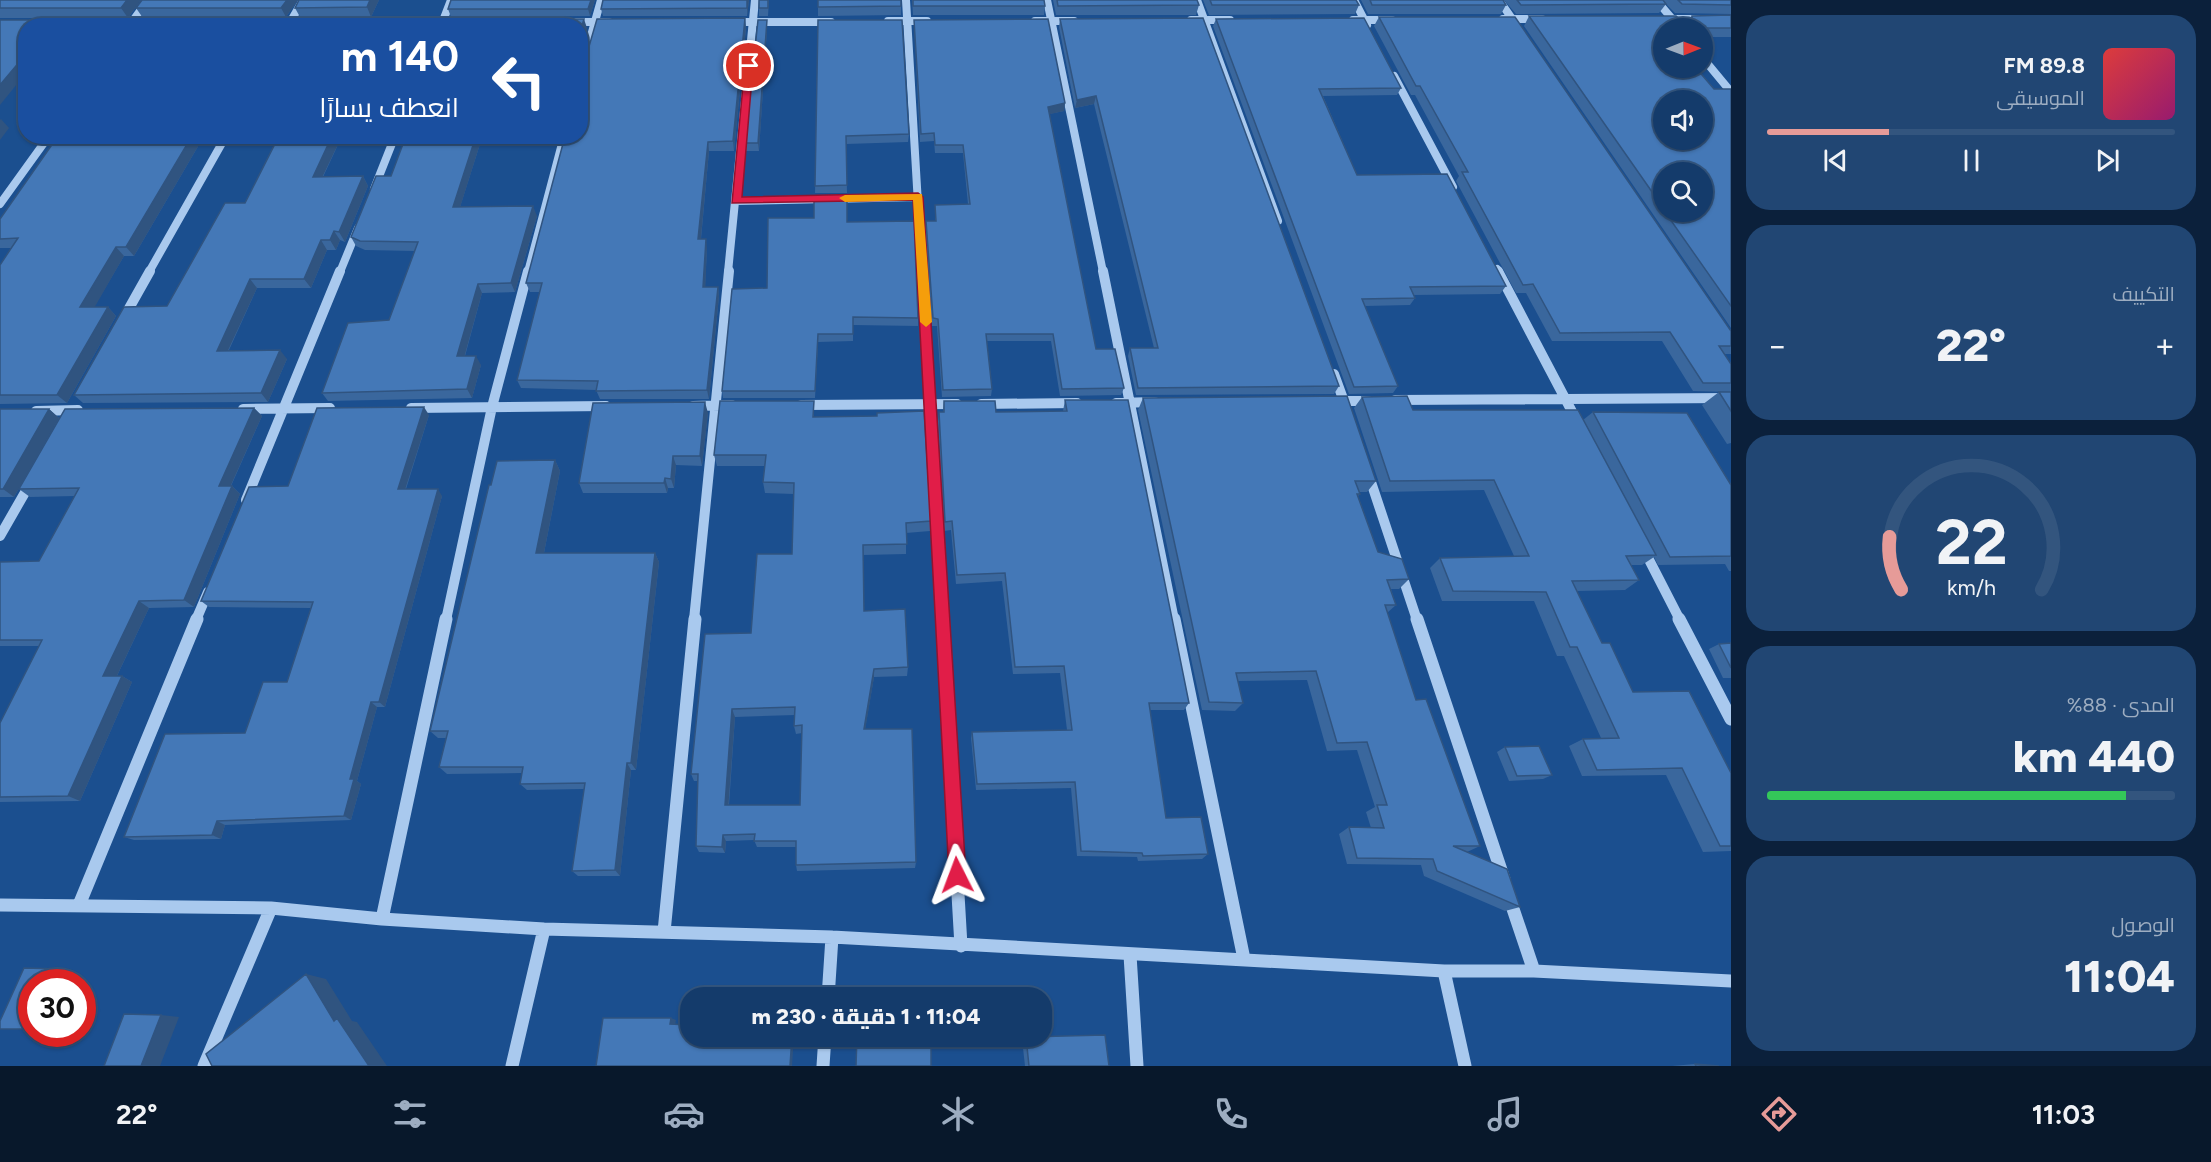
<!DOCTYPE html>
<html lang="ar">
<head>
<meta charset="utf-8">
<style>
	body { margin:0; font-family:Figtree,Cairo,sans-serif; background:#214673; color:#f1f3f6; direction:rtl; height:100vh; display:flex; flex-direction:column; font-size:22px; white-space:nowrap }
	* { box-sizing:border-box; margin:0 }
	p { font-size:20px; color:#9dadc1 }
	.icon { flex:none; width:33px; height:33px; fill:none; stroke:currentColor; stroke-width:2; stroke-linecap:round; stroke-linejoin:round }
	.map { position:relative; flex:1; overflow:hidden; direction:ltr }
	.panel { display:flex; flex-direction:column; gap:15px; padding:15px; background:#0b203b; width:480px }
	.panel>* { flex:none }
	.top-card { position:absolute; left:18px; top:18px; width:570px; height:126px; border-radius:24px; box-shadow:0 2px 4px #0004,0 0 0 2px #33557e; direction:rtl; background:#1a4fa0; color:#fff; overflow:hidden }
	.needle { width:39px; rotate:89deg }
	.controls { position:absolute; left:1653px; top:18px; display:grid; gap:12px }
	.controls a { display:grid; place-items:center; width:60px; height:60px; border-radius:50%; background:#143b6b; box-shadow:0 2px 4px #0004,0 0 0 2px #33557e; font-size:30px }
	.speed { position:absolute; left:18px; top:969px; display:flex; gap:12px; font-size:30px; font-weight:700; text-align:center }
	.speed>* { display:grid; place-content:center; width:78px; height:78px; border-radius:50%; background:#143b6b; box-shadow:0 2px 4px #0004,0 0 0 2px #33557e; line-height:1 }
	.speed .limit { border:9px solid #d22; background:#fff; color:#111 }
	.pin { position:absolute; display:grid; place-items:center; width:51px; height:51px; color:#fff; margin:-26px; border:3px solid #fff; border-radius:50%; box-shadow:0 2px 6px #0007 }
	.me { position:absolute; width:66px; margin:-33px; rotate:357deg; stroke-linejoin:round; filter:drop-shadow(0 0 4px #0008) }
	.turn { display:flex; align-items:center; gap:21px; height:126px; padding:0 30px; font-size:27px }
	.turn .icon { width:78px; height:78px; stroke-width:2.5 }
	.turn b { display:block; font-size:42px; line-height:51px }
	.big { font-size:45px; font-weight:800; line-height:1.1 }
	.panel .tile { flex:1; display:flex; flex-direction:column; justify-content:center; gap:9px; min-width:0; padding:0 21px; border-radius:24px; background:#214673 }
	.panel .dial { align-items:center; gap:0 }
	.dial svg { height:156px; overflow:visible; fill:none; stroke:#33557e; stroke-width:7; stroke-linecap:round; text-anchor:middle }
	.dial text { fill:#f1f3f6; stroke:none }
	.song { display:flex; align-items:center; gap:18px }
	.cover { width:72px; height:72px; border-radius:9px; background:linear-gradient(135deg,hsl(0 70% 55%),hsl(320 70% 35%)) }
	.played { height:6px; border-radius:3px; background:linear-gradient(90deg,#e69b98 30%,#33557e 30%) }
	.keys { display:flex; justify-content:space-around; direction:ltr }
	.heat { display:flex; justify-content:space-between; align-items:center; font-size:33px; direction:ltr }
	.charge { height:9px; border-radius:4px; background:linear-gradient(90deg,#34c759 88%,#33557e 0) }
	.trip { position:absolute; left:680px; top:987px; width:372px; height:60px; border-radius:24px; background:#143b6b; box-shadow:0 2px 4px #0004,0 0 0 2px #33557e; font-weight:800; line-height:60px; text-align:center; direction:rtl }
	.tab-bar { display:flex; height:96px; justify-content:space-around; align-items:center; background:#08182b; color:#9dadc1 }
	.tab-bar .icon { width:42px; height:42px }
	.tab-bar .active { color:#e69b98 }
	.tab-bar b { font-size:27px; color:#f1f3f6 }
	main { display:flex; flex:1; min-height:0 }
	.map>svg:first-child { display:block }
	.lines { fill:none; stroke-linecap:round; stroke-linejoin:round }
	.minor-far2 { stroke:#a9c9ee; stroke-width:8 }
	.minor-far1 { stroke:#a9c9ee; stroke-width:10 }
	.minor { stroke:#a9c9ee; stroke-width:13 }
	.wall { fill:#3a679d; fill-rule:evenodd }
	.shaded-wall { fill:#305480 }
	.building { fill:#4478b7; stroke:#305480; stroke-width:1.5; fill-rule:evenodd }
	.route { fill:#e11d48; stroke:#92132f; stroke-width:1.5 }
	.slow { fill:#f59e0b }
</style>
</head>
<body>
<main>
<section class="panel">
<div class="tile">
<div class="song"><i class="cover"></i><div><b>89.8 FM</b><p>الموسيقى</p></div></div>
<div class="played"></div>
<div class="keys"><svg class="icon" aria-label="previous" viewBox="0 0 24 24"><path d="M18 5L8 12l10 7zM5 5v14"/></svg><svg class="icon" aria-label="pause" viewBox="0 0 24 24"><path d="M8 5v14M16 5v14"/></svg><svg class="icon" aria-label="next" viewBox="0 0 24 24"><path d="M6 5l10 7-10 7zM19 5v14"/></svg></div>
</div>
<div class="tile"><p>التكييف</p>
<div class="heat"><a>−</a><b class="big">22°</b><a>+</a></div>
</div>
<div class="tile dial"><svg viewBox="0 0 100 80">
<path d="M14 69A42 42 0 1 1 86 69"/>
<path d="M14 69A42 42 0 0 1 8 42" stroke="#e69b98"/>
<text x="50" y="56" font-size="32" font-weight="700">22</text>
<text x="50" y="72" font-size="11">km/h</text>
</svg></div>
<div class="tile"><p>المدى · 88%</p><b class="big">440 km</b><div class="charge"></div></div>
<div class="tile"><p>الوصول</p><b class="big">11:04</b></div>
</section>
<div class="map">
<svg width="1731" height="1066" viewBox="0 0 1731 1066">
	<rect width="100%" height="100%" fill="#1b4f8f"/>
	<g class="lines">
		<!-- minor-far2 -->
		<path class="minor-far2" d="M906,0L922,272
			M1047,0L1103,272
			M1197,0L1278,221
			M1354,0L1367,25
			M1499,0L1515,23
			M1656,0L1680,28
			M1503,19H1542
			M1668,19H1731
			M1191,20H1230
			M1353,20H1392
			M888,21H927
			M1035,21H1074
			M573,22H609
			M732,22H831
			M348,23H456
			M129,26L148,0
			M288,26L303,0
			M441,26L451,0
			M1702,57L1731,92
			M580,75L601,0
			M1394,76L1453,187
			M374,189L395,136
			M736,201L918,197
			M0,204L49,136
			M1497,269L1499,272
			M149,272L226,136
			M340,272L358,228
			M528,272L564,136
			M728,272L755,0"/>
		<!-- minor-far1 -->
		<path class="minor-far1" d="M922,271L942,620
			M1103,271L1174,620
			M1498,271L1578,423
			M123,319L150,271
			M1334,374L1346,407
			M1395,400L1731,398
			M1335,401H1371
			M1116,403L1155,402
			M981,404L1077,403
			M801,405L957,404
			M693,406L732,405
			M411,408L606,406
			M243,409L330,408
			M36,411L78,410
			M1368,473L1417,620
			M246,500L340,271
			M0,536L31,482
			M1643,548L1680,620
			M196,620L208,592
			M446,620L492,407L528,271
			M694,620L729,271"/>
		<!-- minor -->
		<path class="minor" d="M942,619L961,946
			M1174,619L1244,959
			M1417,619L1504,879
			M1679,619L1731,719
			M1509,897L1534,971
			M0,905L271,908L382,919L544,929L832,937L1444,971H1534L1731,981
			M79,905L197,619
			M382,919L446,619
			M664,932L695,619
			M1130,955L1137,1066
			M1444,971L1465,1066
			M828,998L832,937
			M204,1066L271,908
			M512,1066L544,929
			M823,1066L825,1036"/>
	</g>
	<!-- wall -->
	<path class="wall" d="M0,0H141L128,18H0Z
		M298,0L286,17L143,18L136,8Z
		M299,0H379L371,17H300L295,8Z
		M595,0L590,16L451,17L448,9Z
		M603,0H749L747,16H603L601,9Z
		M769,0L768,16H759V8Z
		M818,0H901V15L818,16Z
		M912,0H1044L1045,6L1044,15H913Z
		M1053,0H1197L1199,5L1196,15H1056Z
		M1203,0H1356L1359,5L1355,14L1209,15Z
		M1361,0H1503L1506,5L1501,14H1368Z
		M1504,0H1731V14L1675,13L1666,4L1659,13L1516,14Z
		M1731,15V37H1702V28H1664L1714,89H1731V328L1524,26L1529,16L1686,24L1692,16ZM1664,172L1702,212H1664Z
		M1379,17L1731,331V354H1724L1731,364V443L1727,444L1702,405L1719,392H1731L1693,391L1662,341H1552L1526,293H1516L1456,181L1459,176L1415,95H1411L1374,26Z
		M745,18L746,28L734,151H709L701,239L707,248L705,287H718L719,296L709,399H600L596,390L521,388L517,380L540,292H530L526,283Z
		M1060,19L1339,386L1334,394L1136,395L1128,356L1130,348H1154L1094,104L1075,108L1059,27Z
		M1216,19L1401,88L1397,95L1323,96L1357,175L1506,286L1500,294L1413,295L1415,298L1410,305L1365,306L1398,386L1393,393L1349,394L1213,26Z
		M818,20L909,134L908,142L846,144L847,193H815Z
		M914,20L1065,103L1064,111L1049,114L1096,349L1124,388L1121,395L1060,396L1051,341H987L992,389L991,396L942,397L937,326H932L925,228L926,221H935V205L968,204L963,153H935L934,141L920,142Z
		M767,28L759,151H746L745,143Z
		M58,136H210L206,143H200L134,256H124L94,307H108L116,316L67,403L0,404V265L12,248H0V219Z
		M276,136H342L323,177L363,176L368,186L345,242L340,240L336,250H327L311,288H257L229,350L287,359L268,402L83,403L74,395L167,306L245,203L277,139Z
		M406,136H558L556,142L480,144L460,207L537,216L515,292L482,293L465,356L481,365L472,398L328,401L322,393L389,320L415,251L365,250L356,246L351,237L391,176Z
		M847,222L918,318V326L853,325V341L818,342L815,398H723L722,391L767,288Z
		M1362,397L1413,410L1583,420L1593,412L1731,485V571H1729L1725,564L1658,565L1654,557L1642,565H1631L1639,580L1625,590L1577,591L1602,643L1633,692L1731,773V851L1703,852L1666,775L1582,776L1569,746L1583,739L1601,738L1564,656H1557L1534,601H1442L1430,568L1440,558L1514,556L1484,490L1382,492L1354,408Z
		M1143,398L1376,481L1367,492H1359L1360,494L1358,496L1378,552L1409,579L1399,589H1391L1396,605L1387,613L1416,700L1480,846L1467,852L1520,907L1505,911L1424,876L1421,865L1347,864L1339,834L1349,827L1371,828L1366,812L1375,807L1357,750L1327,751L1307,680L1238,681L1243,703L1235,711L1202,710L1138,410Z
		M1065,400L1189,703L1184,710H1150L1166,818L1208,854L1202,859L1138,861L1137,857L1077,856L1071,788L976,790L971,738L972,732L1067,730L1060,673L1013,674L1002,581L956,584L951,530L944,531L938,422L939,412H943L944,401L996,412L1063,411Z
		M814,401V417L931,521L930,531L906,533V554L863,555L864,611L908,667L907,676L874,677L865,729L916,862L915,868L797,871L796,865V847H757L754,840L726,841L725,853L699,852L696,846L698,781H694L691,774L751,633L792,554L794,494L765,493L763,482L765,466H717L714,455ZM795,715L794,726L796,734L802,733L800,805H729L735,717Z
		M254,408L262,416L231,486H232L240,494L194,607L149,608L117,676H122L132,682L80,801L0,802V723L39,646H0V562L39,561L75,496L30,497L19,489Z
		M0,409H49L59,418L14,497H0Z
		M708,413L702,466L676,465L674,488H668L667,493H583L579,483Z
		M429,415L406,489L442,496L385,707H377L357,781L361,784L351,820L225,825L221,839L134,840L124,837L245,733L287,682L311,608L209,607L201,601L288,486Z
		M555,460L560,471L544,553H655L659,562L636,770H631L620,876H578L572,871L584,789L527,790L520,784L522,773L447,774L439,767L446,738H438L430,731L491,485Z
		M1731,643V678H1723L1709,649L1719,644Z
		M1505,747L1552,775L1543,779L1509,781L1497,752Z
		M1026,1037L1109,1066H1025L1022,1039Z
		M1695,1064L1719,1066H1672Z"/>
	<!-- shaded-wall -->
	<path class="shaded-wall" d="M127,0H141L128,18L121,8Z
		M287,0H298L286,17L281,8Z
		M370,0H379L371,17L367,7Z
		M591,0H595L590,16L588,9Z
		M747,0H749L747,16Z
		M745,18L746,28L734,151L733,141Z
		M361,19L364,26H358Z
		M584,19L587,28L580,51V32Z
		M767,20V28L759,151L758,143Z
		M26,54V73L0,105V85Z
		M1096,96L1094,104L1075,108L1077,100Z
		M1065,103L1064,111L1046,115L1048,107Z
		M1,119L9,128L0,140V120Z
		M192,136H196L200,143L134,256L126,247Z
		M201,136H210L206,143Z
		M332,136H342L318,186L313,177Z
		M476,136H477L480,144L457,217L453,207Z
		M708,142L709,151L700,248L698,239Z
		M363,176L368,186L345,242L339,232Z
		M533,206L537,216L515,292L511,283Z
		M334,231L340,240L336,250L330,240Z
		M706,239L707,248L705,296L703,287Z
		M321,240L327,250L311,288L304,279Z
		M116,247L124,256L89,317L80,307Z
		M250,279L257,288L224,359L217,351Z
		M478,284L482,293L462,365L457,356Z
		M718,287L719,296L709,399L707,390Z
		M108,307L116,316L67,403L57,395Z
		M280,350L287,359L268,402L261,393Z
		M476,356L481,365L472,398L467,389Z
		M705,402L708,413L702,466L700,456Z
		M424,407L429,415L403,496L398,489Z
		M254,408L262,416L227,494L219,486Z
		M49,409L59,418L14,497L3,489Z
		M673,456L676,465L674,488L671,479Z
		M555,460L560,471L542,563L536,553Z
		M665,478L668,488L667,493L664,483Z
		M232,486L240,494L194,607L184,600Z
		M438,489L442,496L385,707L379,702Z
		M655,553L659,562L636,770L631,763Z
		M139,601L149,608L114,682L103,676Z
		M874,669V677L864,737V729Z
		M122,676L132,682L80,801L68,796Z
		M371,702L377,707L357,781L361,784L351,820L344,816L350,779Z
		M732,709L735,717L728,811L725,805Z
		M627,763L631,770L620,876L615,870Z
		M217,821L225,825L221,839L212,835Z
		M723,835L726,841L725,853L722,847Z
		M61,969L72,971L67,982H55Z
		M306,974L326,979L352,1021L357,1022L387,1066H369L334,1021Z
		M161,1015L179,1017L160,1066H141Z
		M671,1018L676,1020L675,1027L670,1024Z
		M792,1036H794L792,1066H790Z"/>
	<!-- building -->
	<path class="building" d="M0,0H127L121,8H0Z
		M142,0H287L281,8H136Z
		M299,0H370L367,7L295,8Z
		M451,0H591L588,9H448Z
		M603,0H747V8L601,9Z
		M759,0H768V8H759Z
		M818,0H901V6L818,7Z
		M913,0H1044L1045,6H913Z
		M1057,0H1197L1199,5L1058,6Z
		M1210,0H1356L1359,5H1212Z
		M1370,0H1503L1506,5H1372Z
		M1517,0H1663L1666,4L1521,5Z
		M1678,0H1731V5L1682,4Z
		M1731,15V28H1663L1664,68H1696L1714,89H1731V306L1665,212H1702V172H1664V209L1529,16H1676L1687,25L1692,21V16ZM1664,100H1702V140H1664Z
		M1379,17H1515L1731,331V346H1719L1731,364V383H1703L1670,332L1560,333L1533,284L1523,285L1462,172H1468L1420,86H1416Z
		M745,18L733,141L708,142L698,239H706L703,287H718L707,390L596,391L598,381L517,380L542,283H526L565,136H580V69L583,67L597,19Z
		M1203,18L1339,386L1138,388L1130,348H1158L1096,96L1077,100L1060,19Z
		M1364,18L1401,88L1319,89L1357,175L1447,174L1506,286L1410,287L1415,298L1362,299L1398,386L1354,387L1216,19Z
		M361,19L358,26H26V54L0,85V20H118L122,22L127,20H278L283,22L288,20Z
		M443,19H584L580,32V26H440Z
		M1048,19L1065,103L1048,107L1096,349H1115L1124,388L1062,389L1053,334H986L992,389L943,390L938,319L933,318L926,221H936L935,205L970,204L963,145H935L934,133L921,134L914,20Z
		M758,20H767L758,143H745Z
		M818,20H902L909,134L846,136L847,185L815,186Z
		M58,136H192L126,247H116L80,307H108L57,395H0V265L18,238L0,239V219Z
		M279,136H332L313,177L363,176L339,232L334,231L330,240H321L304,279H250L217,351L280,350L261,393L74,395L124,307L167,306L225,203H245Z
		M406,136H476L453,207L533,206L511,283L478,284L457,356H476L467,389L322,393L348,323L389,320L418,242L360,241L351,237L376,176H391Z
		M847,197V222L914,221L918,318L853,317V334H818L815,391H722L732,289L767,288L768,218H814V198Z
		M1719,392H1731V411Z
		M1347,396L1376,481H1355L1360,494H1357L1378,552L1402,559L1409,579L1387,580L1396,605H1385L1416,700L1426,699L1480,846H1453L1507,869L1520,907L1437,871L1433,859L1357,858L1349,827L1384,828L1377,805H1387L1367,742L1337,743L1316,671L1236,673L1243,703L1209,702L1143,398Z
		M1407,396L1413,410H1578L1656,555L1626,556L1639,580L1572,581L1602,643H1610L1633,692L1689,691L1731,773V846H1720L1682,768L1597,770L1583,739L1619,738L1577,647H1570L1546,592L1453,591L1440,558L1529,556L1494,480L1390,481L1362,397Z
		M1065,400H1128L1189,703H1149L1166,818L1201,817L1208,854L1143,856L1142,853L1081,851L1075,782L977,784L972,732L1072,730L1064,666L1015,667L1005,573L957,575L952,521L945,522L939,412H944V401H995L996,412L1067,411Z
		M720,401H814L813,417L877,416V413L924,411L931,521L906,523L907,544L863,545L864,611L905,609L908,667L874,669L864,729H912L916,862L796,865V841H754L755,834L723,835L722,847L696,846L698,774H691L705,634L751,633L757,554H792L794,483L763,482L766,455H714ZM795,707L794,726L802,725L800,805H725L732,709Z
		M705,402L700,456H673L671,479L665,478L664,483H579L593,403Z
		M424,407L398,489H438L379,702H371L350,779H354L344,816L217,821L212,835L124,837L165,734L245,733L263,682H287L313,602L201,601L249,487L288,486L317,408Z
		M254,408L219,486H232L184,600L139,601L103,676H122L68,796L0,797V723L42,640H0V562L39,561L79,488L19,489L65,409Z
		M0,409H49L3,489H0Z
		M1593,412L1687,413L1731,485V556L1670,557Z
		M555,460L536,553H655L631,763H627L615,870L572,871L585,783L520,784L523,767H439L448,731H430L489,485H491L497,461Z
		M1731,643V668L1719,644Z
		M1539,746L1552,775L1517,776L1505,747Z
		M24,968L61,969L55,982H32V1029H0V1021Z
		M306,974L334,1021L337,1018L369,1066H212L206,1054Z
		M124,1014L161,1015L141,1066H104Z
		M603,1018H671L670,1024L690,1025V1036H792L790,1066H596Z
		M1105,1035L1109,1066H1029L1026,1037Z
		M857,1036H931V1066H856Z
		M1695,1064L1719,1066H1696Z"/>
	<!-- route -->
	<path class="route" d="M745,64L753,66L742,197L918,193L923,197L966,875L963,881L957,883L951,881L949,875L913,200L732,203Z"/>
	<!-- slow -->
	<path class="slow" d="M922,194L932,322L926,327L920,322L913,200L845,202L839,198L845,195Z"/>
</svg>
<div class="controls">
<a><svg class="needle" viewBox="-14 -14 28 28"><path d="M0-13l5 13h-10z" fill="#e53935"/><path d="M0 13l5-13h-10z" fill="#9dadc1"/></svg></a>
<a><svg class="icon" aria-label="sound" viewBox="0 0 24 24"><path d="M4 9h4l5-4v14l-5-4H4zM17 9q2 3 0 6"/></svg></a>
<a><svg class="icon" aria-label="search" viewBox="0 0 24 24"><circle cx="10" cy="10" r="6"/><path d="M15 15l6 6"/></svg></a>
</div>
<div class="speed"><div class="limit">30</div></div>
<div class="pin" style="left:749px;top:66px;background:#d93025"><svg class="icon" aria-label="arrive" viewBox="0 0 24 24"><path d="M6 21V4h12l-3 4 3 4H6"/></svg></div>
<svg class="me" style="left:957px;top:875px" viewBox="-20 -20 40 40"><path d="M0-17L14 15 0 8-14 15z" fill="#e11d48" stroke="#fff" stroke-width="4"/></svg>
<div class="trip">11:04 · 1 دقيقة · 230 m</div>
<div class="top-card">
<div class="turn"><svg class="icon" aria-label="left" viewBox="0 0 24 24"><path d="M17 20v-9H6M10 6l-5 5 5 5"/></svg><div><b>140 m</b>انعطف يسارًا</div></div>
</div>
</div>
</main>
<nav class="tab-bar">
<b>11:03</b>
<svg class="icon active" aria-label="directions" viewBox="0 0 24 24"><path d="M12 3l9 9-9 9-9-9zM9 14v-3h6M13 9l2 2-2 2"/></svg>
<svg class="icon" aria-label="music" viewBox="0 0 24 24"><path d="M9 18V5l10-2v13"/><circle cx="6" cy="18" r="3"/><circle cx="16" cy="16" r="3"/></svg>
<svg class="icon" aria-label="phone" viewBox="0 0 24 24"><path d="M5 4h4l2 5-3 2q2 4 5 5l2-3 5 2v4C11 20 4 13 5 4z"/></svg>
<svg class="icon" aria-label="climate" viewBox="0 0 24 24"><path d="M12 3v18M4 7l16 10M4 17L20 7"/></svg>
<svg class="icon" aria-label="car" viewBox="0 0 24 24"><path d="M5 17H2v-5l4-1 3-4h7l3 4 3 1v5h-3M9 17h6M6 11h13"/><circle cx="7" cy="17" r="2"/><circle cx="17" cy="17" r="2"/></svg>
<svg class="icon" aria-label="filters" viewBox="0 0 24 24"><path d="M4 7h16M4 17h16"/><circle cx="9" cy="7" r="2"/><circle cx="15" cy="17" r="2"/></svg>
<b>22°</b>
</nav>
</body>
</html>
